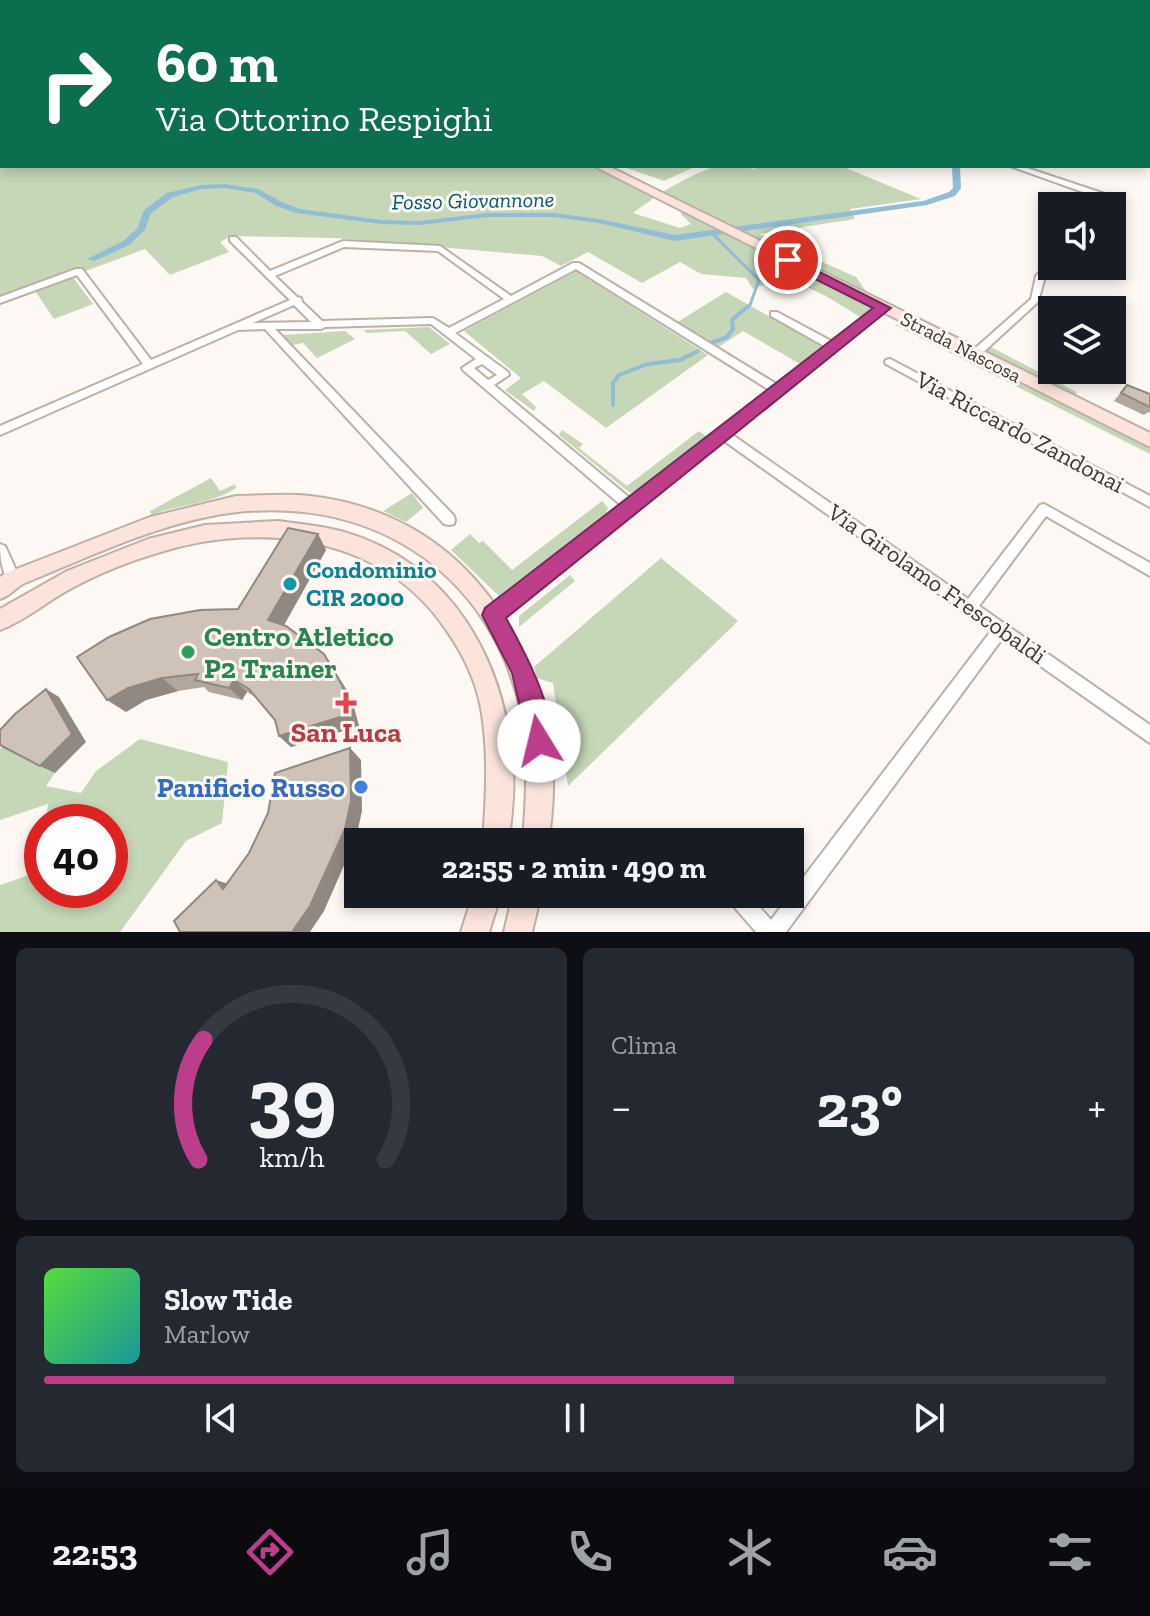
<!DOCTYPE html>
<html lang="it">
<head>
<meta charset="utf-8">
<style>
	body { margin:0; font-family:"Zilla Slab",serif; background:#242831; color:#f1f3f6; height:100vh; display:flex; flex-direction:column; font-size:30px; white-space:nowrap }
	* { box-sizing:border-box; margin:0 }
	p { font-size:26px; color:#9ea1a6 }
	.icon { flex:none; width:44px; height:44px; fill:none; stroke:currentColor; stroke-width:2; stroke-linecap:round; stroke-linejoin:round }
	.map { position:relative; height:932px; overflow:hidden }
	.details { display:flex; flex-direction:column; gap:16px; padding:16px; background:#0d0f14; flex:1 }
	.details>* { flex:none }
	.top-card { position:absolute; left:0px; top:0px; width:1150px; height:168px; box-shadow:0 4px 12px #0003; background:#0b6e4f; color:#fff; overflow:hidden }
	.buttons { position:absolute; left:1038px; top:192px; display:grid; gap:16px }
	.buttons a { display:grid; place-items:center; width:88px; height:88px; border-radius:0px; background:#171b24; box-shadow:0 4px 12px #0003; font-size:40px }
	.speed { position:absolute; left:24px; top:804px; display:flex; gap:16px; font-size:40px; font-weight:700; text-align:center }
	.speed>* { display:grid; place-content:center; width:104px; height:104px; border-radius:50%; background:#171b24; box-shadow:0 4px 12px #0003; line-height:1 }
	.speed .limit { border:12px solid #d22; background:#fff; color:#111 }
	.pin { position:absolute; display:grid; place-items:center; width:68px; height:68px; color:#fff; margin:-34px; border:4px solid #fff; border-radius:50%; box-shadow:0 2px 8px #0007 }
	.me { position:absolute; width:88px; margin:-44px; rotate:351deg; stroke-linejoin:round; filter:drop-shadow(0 0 6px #0008) }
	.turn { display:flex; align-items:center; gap:28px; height:168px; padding:0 24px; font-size:36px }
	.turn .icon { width:104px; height:104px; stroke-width:2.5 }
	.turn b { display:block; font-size:56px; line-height:68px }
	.big { font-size:60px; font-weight:800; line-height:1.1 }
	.details .tile { flex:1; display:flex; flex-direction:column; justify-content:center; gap:12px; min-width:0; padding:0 28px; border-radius:12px; background:#242831 }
	.details .dial { align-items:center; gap:0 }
	.dial svg { height:208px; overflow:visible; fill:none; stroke:#363941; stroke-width:7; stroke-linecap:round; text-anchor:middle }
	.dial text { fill:#f1f3f6; stroke:none }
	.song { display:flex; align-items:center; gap:24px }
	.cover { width:96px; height:96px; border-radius:12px; background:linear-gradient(135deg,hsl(110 70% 55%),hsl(180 70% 35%)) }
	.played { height:8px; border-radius:4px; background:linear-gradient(90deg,#bc3d89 65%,#363941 65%) }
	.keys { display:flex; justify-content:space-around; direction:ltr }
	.heat { display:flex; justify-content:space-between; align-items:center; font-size:44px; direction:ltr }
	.details .tiles { flex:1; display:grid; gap:16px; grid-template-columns:1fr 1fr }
	.tile:last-child { grid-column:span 2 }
	.trip { position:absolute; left:344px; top:828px; width:460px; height:80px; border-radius:0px; background:#171b24; box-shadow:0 4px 12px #0003; font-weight:800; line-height:80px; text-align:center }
	.tab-bar { display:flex; height:128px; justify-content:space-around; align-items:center; background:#090b0e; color:#9ea1a6 }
	.tab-bar .icon { width:56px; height:56px }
	.tab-bar .active { color:#bc3d89 }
	.tab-bar b { font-size:36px; color:#f1f3f6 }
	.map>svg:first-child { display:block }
	.green { fill:#c5d7b7 }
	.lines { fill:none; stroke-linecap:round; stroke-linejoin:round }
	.stream-far2 { stroke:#92bdd5; stroke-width:2 }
	.stream-far1 { stroke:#92bdd5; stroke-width:3 }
	.stream { stroke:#92bdd5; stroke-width:4 }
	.canal { fill:#92bdd5; fill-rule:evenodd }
	.street-casing { stroke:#bdb0a6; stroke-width:4 }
	.secondary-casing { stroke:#bdb0a6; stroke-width:4 }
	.street { fill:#fff; fill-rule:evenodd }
	.secondary { fill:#fce4dd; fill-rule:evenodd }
	.wall { fill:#b2a79e }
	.shaded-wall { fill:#918881 }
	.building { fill:#cfc2b8; stroke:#918881; stroke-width:2 }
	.route { fill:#bc3d89; stroke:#7a2859; stroke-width:2 }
	.culture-dot { fill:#0f9aa8; stroke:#fdf8f3; stroke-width:3 }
	.leisure-dot { fill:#2e9e5b; stroke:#fdf8f3; stroke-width:3 }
	.health-dot { fill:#e0444e; stroke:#fdf8f3; stroke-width:3 }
	.shop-dot { fill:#3f7fe0; stroke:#fdf8f3; stroke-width:3 }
	.labels { text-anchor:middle; stroke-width:6; stroke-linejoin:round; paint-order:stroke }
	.far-street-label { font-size:20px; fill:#3e3834; stroke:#fdf8f3 }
	.far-water-label { font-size:22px; font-style:italic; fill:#015777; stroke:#fdf8f3 }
	.street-label { font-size:24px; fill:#3e3834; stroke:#fdf8f3 }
	.culture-label { font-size:24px; font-weight:bold; fill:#0d838f; stroke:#fdf8f3; text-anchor:start }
	.near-leisure-label { font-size:28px; font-weight:bold; fill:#27864d; stroke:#fdf8f3; text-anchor:start }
	.near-health-label { font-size:28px; font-weight:bold; fill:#be3a42; stroke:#fdf8f3 }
	.near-shop-label { font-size:28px; font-weight:bold; fill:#366cbe; stroke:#fdf8f3; text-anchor:end }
</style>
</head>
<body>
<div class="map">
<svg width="1150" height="932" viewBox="0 0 1150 932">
	<rect width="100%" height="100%" fill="#fdf8f3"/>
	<!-- green -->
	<path class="green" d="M981,0H1150V132L1148,2Z
		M0,147L2,166H614L617,167L610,175L655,197L633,213L680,228L691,224L680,213L693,210L660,193C689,178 720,155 753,169L760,166H841L921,199L850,209L855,219L759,234L856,277L877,307L864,319C829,299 792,268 753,289L746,278L701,274L680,262L642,283L588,252L561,266L542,256L337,238L232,236L220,242L229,252L170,275L145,249L72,276L93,304L54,319L31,285L0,296Z
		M621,166H696L664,181Z
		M576,271L708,355L606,428L544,381L522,394L536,407L534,411L505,390L521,378L464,331Z
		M726,292L822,346L823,349L802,365L743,331L717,348L676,323Z
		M907,323L967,353L991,347L1077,392L1069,402L1150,444V454L895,325Z
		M429,327L450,344L431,354L405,331L367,333L363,330Z
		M345,331L355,339L317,358L303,343L292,345L283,335Z
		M562,430L583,444L579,448L627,486L699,431L707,437L636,491L630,493L559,435Z
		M211,478L220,491L235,484L236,488C213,504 179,504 152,515L150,511Z
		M412,493L423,508L406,522L383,511Z
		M602,501L608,508L606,513L499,596L451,550L470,534L479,543L483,541L512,570Z
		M661,558L738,621L568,786L553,683L537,678L534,667Z
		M570,575L575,581L519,627V616Z
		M140,739L228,762L222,823L186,841L120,932H0V885L38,872L42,847V890H110V822H46L48,804L0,820V749L3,746L55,773L46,786L81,793L96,771Z"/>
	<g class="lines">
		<!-- stream-far2 -->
		<path class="stream-far2" d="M633,0L636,2
			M677,2L685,0"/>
		<!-- stream-far1 -->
		<path class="stream-far1" d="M711,232L759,280L750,305L745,309"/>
		<!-- stream -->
		<path class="stream" d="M708,344L727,337L733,329L732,320L747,307
			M613,405V383L619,375L648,364L680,360L698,351"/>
		<!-- canal -->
		<path class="canal" d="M100,0H104V2H100Z
			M1148,88L1150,89V93L1148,92Z
			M952,166H960L961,188L955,196L927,205L675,241L599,223L554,217H487L420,225L381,224L296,213L276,206L256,193L225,188L201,189L173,197L151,213L145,230L129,245L94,261L87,259L123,241L137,229L144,210L167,193L201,185L225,184L258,189L282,202L300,209L381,220L420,221L487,213H554L599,219L675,235L923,201L949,192L953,188Z"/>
		<!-- street casing -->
		<g class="street-casing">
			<path id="street" d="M14,0L0,3V1Z
				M444,0H449L451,2H446Z
				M2,37V41L0,42V38Z
				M1148,147H1150V152H1148Z
				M1010,166H1021L1117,198L1123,204L1112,214V207L1114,204L1111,202Z
				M230,237H236L270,271L343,241L440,246L511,296L573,263H579L778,385L826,347L771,316V312H777L833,342L880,306H886V310L731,434L968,599L1040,505L1044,504L1150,563V576L1046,516L979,606L1150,725V743L1002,639L786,932H756L729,901L727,894H748L771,920L991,631L723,440L498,620L493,622L488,620L486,615L488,610L622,506L463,370L462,368L476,359L431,324L325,327L321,329H275L454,516L455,520L454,524L449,525L444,524L265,329L238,330L0,435V426L143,364L77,275L0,303V297L76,269H82L151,360L290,300L230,241ZM344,247L438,251L504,299L449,328L433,318L322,321L302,302L301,298L297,297L275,276ZM576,269L771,391L631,499L494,385L509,375L508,372L455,333ZM294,305L311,322L253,323ZM482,364L497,375L488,380L474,368Z
				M1052,261V266H1055L1045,277L1038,302L979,356H971L970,354L971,352L1031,299L1036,276L1049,262Z
				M890,359L1150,496V507L886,364L885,362L886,360Z
				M0,544L5,546L7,550L20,579L18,583L13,585L8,583C2,569 0,560 0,544Z"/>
		</g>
		<!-- secondary casing -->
		<g class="secondary-casing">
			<path id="secondary" d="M278,0H287L289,2H280Z
				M0,138H2V144H0Z
				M594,166H608L1150,433V447Z
				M236,496C260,496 286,493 310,496C455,512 540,630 552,768C555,792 551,818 549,842H523C526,796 530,749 519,703C483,557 350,487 207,517C144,530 84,559 25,583C16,587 10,596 0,599V577L6,573L150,517Z
				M278,521C300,524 323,526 344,532C453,564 506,662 513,769C515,793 511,818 509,842H483C486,797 489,754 481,708C476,681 463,654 447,631C385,537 266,521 164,551C129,561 94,575 63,593C41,606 24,621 0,630V609L67,571L148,539L205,525Z
				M473,894H501L489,932H461Z
				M513,894H541L532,932H504Z"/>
		</g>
		<!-- street -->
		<use href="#street" class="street"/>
		<!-- secondary -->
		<use href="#secondary" class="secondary"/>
	</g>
	<!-- wall -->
	<path class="wall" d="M1127,385L1150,394V413L1148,412L1144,415L1114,401Z
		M318,534L326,550L284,625L333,668L351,697L359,726L291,747L279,736L275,720L257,698L247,692L242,700L209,692L204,687L178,691L146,700L126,712Z"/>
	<!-- shaded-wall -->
	<path class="shaded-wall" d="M318,534L326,550L279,634L268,620Z
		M324,654L351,697L359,726L291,747L279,736Z
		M162,678L178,691L146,700L126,712L107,700L128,688Z
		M234,680L247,692L242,700L229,688Z
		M46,689L59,697L86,742L55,773L40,766Z
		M350,748L361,760L362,811L356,838L324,911L310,932H292Z
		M216,880L235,886L223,889Z"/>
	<!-- building -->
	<path class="building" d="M1127,385L1150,394V407L1121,393Z
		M288,528L318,534L268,620L286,626L324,654L342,685L350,714L279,736L275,720L249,689L234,680L229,688L195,680L198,674L162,678L128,688L107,700L77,657L109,637L150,619L200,610L238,609Z
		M46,689L72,734L40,766L0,745V730L15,714Z
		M350,748L351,801L345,829L310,906L292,932H180L174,921L216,880L223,889L249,853L268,813L275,773Z"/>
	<!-- route -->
	<path class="route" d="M783,258H792L891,308L506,618C522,647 561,717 548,750L539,754L530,750L512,673L482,615L485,608L873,308L783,263Z"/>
	<!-- markers -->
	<circle class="culture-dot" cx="290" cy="584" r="8"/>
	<circle class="leisure-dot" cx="188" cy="652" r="8"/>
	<path class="health-dot" d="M342 691h8v8h8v8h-8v8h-8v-8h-8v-8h8z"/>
	<circle class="shop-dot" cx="361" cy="787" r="8"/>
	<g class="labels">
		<!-- far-street labels -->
		<g class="far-street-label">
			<text transform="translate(961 347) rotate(27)" y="7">Strada Nascosa</text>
		</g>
		<!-- far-water labels -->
		<g class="far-water-label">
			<text transform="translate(473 200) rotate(-1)" y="8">Fosso Giovannone</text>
		</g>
		<!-- street labels -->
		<g class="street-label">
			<text transform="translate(1020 432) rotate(28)" y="8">Via Riccardo Zandonai</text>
			<text transform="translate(937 584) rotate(35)" y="8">Via Girolamo Frescobaldi</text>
		</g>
		<!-- culture labels -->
		<g class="culture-label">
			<text x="306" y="578">Condominio<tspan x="306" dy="28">CIR 2000</tspan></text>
		</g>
		<!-- near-leisure labels -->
		<g class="near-leisure-label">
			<text x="204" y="646">Centro Atletico<tspan x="204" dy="32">P2 Trainer</tspan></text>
		</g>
		<!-- near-health labels -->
		<g class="near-health-label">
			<text x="346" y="742">San Luca</text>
		</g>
		<!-- near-shop labels -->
		<g class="near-shop-label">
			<text x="345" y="797">Panificio Russo</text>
		</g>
	</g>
</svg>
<div class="buttons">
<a><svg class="icon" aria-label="sound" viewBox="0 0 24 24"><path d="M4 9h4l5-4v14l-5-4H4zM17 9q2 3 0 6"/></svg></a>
<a><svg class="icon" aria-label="layers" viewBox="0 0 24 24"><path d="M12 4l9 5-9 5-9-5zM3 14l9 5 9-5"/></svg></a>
</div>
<div class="speed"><div class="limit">40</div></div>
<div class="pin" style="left:788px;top:260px;background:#d93025"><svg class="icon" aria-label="arrive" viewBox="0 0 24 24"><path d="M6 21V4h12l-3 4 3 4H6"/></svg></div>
<svg class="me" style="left:539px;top:741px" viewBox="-20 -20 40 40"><circle r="19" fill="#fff"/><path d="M0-13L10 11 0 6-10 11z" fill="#bc3d89"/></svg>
<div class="trip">22:55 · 2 min · 490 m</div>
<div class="top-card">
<div class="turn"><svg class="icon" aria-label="right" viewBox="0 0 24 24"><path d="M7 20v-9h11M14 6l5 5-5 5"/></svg><div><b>60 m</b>Via Ottorino Respighi</div></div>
</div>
</div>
<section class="details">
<div class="tiles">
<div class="tile dial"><svg viewBox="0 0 100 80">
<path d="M14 69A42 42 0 1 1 86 69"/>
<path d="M14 69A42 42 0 0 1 16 23" stroke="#bc3d89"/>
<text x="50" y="56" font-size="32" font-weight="700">39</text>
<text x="50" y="72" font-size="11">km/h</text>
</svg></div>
<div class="tile"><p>Clima</p>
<div class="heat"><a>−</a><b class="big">23°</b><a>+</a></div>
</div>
<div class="tile">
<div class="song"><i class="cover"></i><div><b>Slow Tide</b><p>Marlow</p></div></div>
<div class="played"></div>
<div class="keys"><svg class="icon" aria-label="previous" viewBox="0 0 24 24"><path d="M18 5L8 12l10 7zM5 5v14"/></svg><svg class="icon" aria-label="pause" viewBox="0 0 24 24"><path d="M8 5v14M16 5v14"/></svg><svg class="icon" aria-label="next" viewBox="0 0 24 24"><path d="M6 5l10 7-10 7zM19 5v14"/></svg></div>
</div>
</div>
</section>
<nav class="tab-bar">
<b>22:53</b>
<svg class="icon active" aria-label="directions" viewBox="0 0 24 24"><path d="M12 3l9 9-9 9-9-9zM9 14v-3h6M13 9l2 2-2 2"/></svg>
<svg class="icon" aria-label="music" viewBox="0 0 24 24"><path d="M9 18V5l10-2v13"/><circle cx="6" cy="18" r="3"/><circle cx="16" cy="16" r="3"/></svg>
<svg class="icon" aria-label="phone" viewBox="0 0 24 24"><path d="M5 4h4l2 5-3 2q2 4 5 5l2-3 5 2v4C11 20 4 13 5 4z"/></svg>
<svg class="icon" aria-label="climate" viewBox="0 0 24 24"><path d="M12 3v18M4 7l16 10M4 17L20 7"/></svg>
<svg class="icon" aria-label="car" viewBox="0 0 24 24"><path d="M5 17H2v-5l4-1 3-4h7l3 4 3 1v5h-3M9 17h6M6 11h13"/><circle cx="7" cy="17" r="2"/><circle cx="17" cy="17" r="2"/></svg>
<svg class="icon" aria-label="filters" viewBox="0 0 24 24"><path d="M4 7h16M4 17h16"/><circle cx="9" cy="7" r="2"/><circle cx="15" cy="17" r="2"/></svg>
</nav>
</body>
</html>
